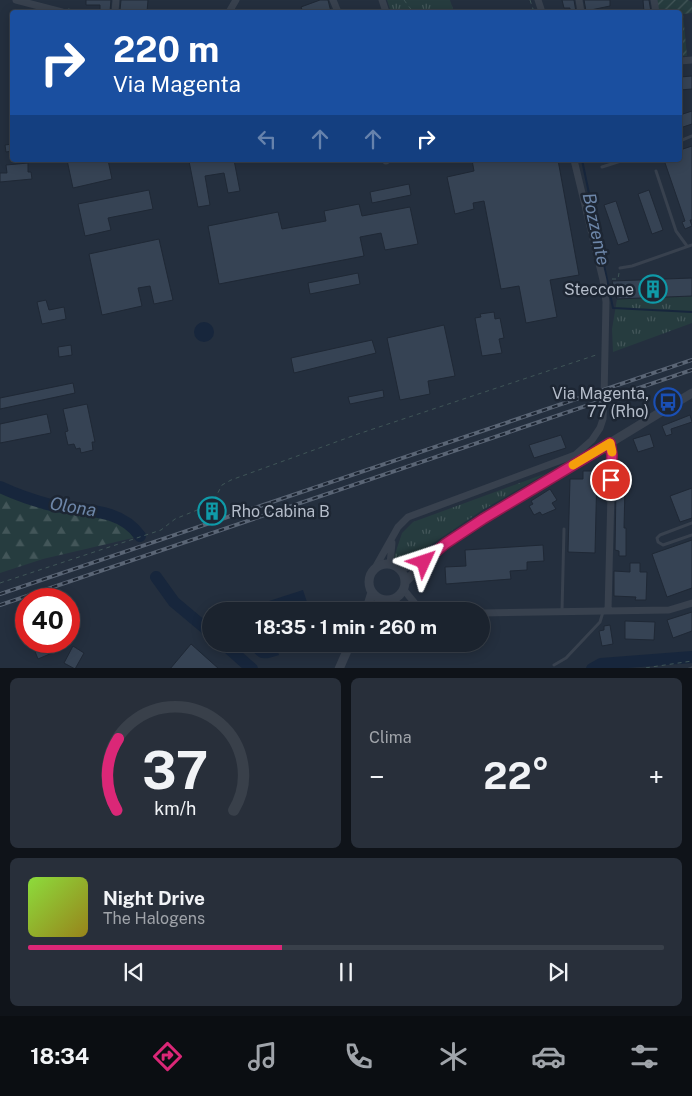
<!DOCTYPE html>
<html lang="it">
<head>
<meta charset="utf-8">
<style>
	body { margin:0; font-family:"Public Sans",sans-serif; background:#282f3a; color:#f1f3f6; height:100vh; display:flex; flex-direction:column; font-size:19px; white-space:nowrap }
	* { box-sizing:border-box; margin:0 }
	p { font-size:16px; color:#a0a4aa }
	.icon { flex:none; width:28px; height:28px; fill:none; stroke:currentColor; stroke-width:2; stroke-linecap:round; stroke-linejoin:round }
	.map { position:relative; height:668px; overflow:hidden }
	.drawer { display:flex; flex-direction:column; gap:10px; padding:10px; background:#0f1319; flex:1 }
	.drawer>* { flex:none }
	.banner { position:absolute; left:10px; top:10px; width:672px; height:152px; border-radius:5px; box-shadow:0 2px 12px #0003,0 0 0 1px #39404a; background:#1a4fa0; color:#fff; overflow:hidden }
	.speed { position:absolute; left:15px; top:588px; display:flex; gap:10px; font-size:25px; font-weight:700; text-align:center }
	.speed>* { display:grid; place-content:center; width:65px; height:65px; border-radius:50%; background:#1b232e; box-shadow:0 2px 12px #0003,0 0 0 1px #39404a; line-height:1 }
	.speed .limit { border:8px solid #d22; background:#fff; color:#111 }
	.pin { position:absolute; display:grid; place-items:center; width:42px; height:42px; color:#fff; margin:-21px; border:2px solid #fff; border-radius:50%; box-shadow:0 1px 5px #0007 }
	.me { position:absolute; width:55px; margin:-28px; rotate:48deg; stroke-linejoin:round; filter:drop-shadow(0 0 4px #0008) }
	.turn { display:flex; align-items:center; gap:18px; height:105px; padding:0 20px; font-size:22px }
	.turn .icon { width:65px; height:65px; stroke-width:2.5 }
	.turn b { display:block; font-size:35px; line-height:42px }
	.lanes { display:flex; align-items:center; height:48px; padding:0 20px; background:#0003; justify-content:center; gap:25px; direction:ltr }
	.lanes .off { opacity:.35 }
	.big { font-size:38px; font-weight:700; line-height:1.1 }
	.drawer .tile { flex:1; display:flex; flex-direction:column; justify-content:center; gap:8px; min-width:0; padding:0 18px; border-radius:8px; background:#282f3a }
	.drawer .dial { align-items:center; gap:0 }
	.dial svg { height:130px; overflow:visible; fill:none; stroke:#39404a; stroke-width:7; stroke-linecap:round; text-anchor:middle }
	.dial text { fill:#f1f3f6; stroke:none }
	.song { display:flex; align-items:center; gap:15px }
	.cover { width:60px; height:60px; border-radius:8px; background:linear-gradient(135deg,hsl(90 70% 55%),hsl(50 70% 35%)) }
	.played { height:5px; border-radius:2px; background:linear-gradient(90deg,#db2777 40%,#39404a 40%) }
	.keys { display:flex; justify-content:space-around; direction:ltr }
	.heat { display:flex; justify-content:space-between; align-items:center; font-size:28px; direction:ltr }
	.drawer .tiles { flex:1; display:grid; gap:10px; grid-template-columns:1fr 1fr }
	.tile:last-child { grid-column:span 2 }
	.trip { position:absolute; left:202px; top:602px; width:288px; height:50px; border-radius:25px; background:#1b232e; box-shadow:0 2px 12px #0003,0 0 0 1px #39404a; font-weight:700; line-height:50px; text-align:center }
	.dock { display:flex; height:80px; justify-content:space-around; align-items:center; background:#0b0e12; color:#a0a4aa }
	.dock .icon { width:35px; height:35px }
	.dock .current { color:#db2777 }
	.dock b { font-size:22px; color:#f1f3f6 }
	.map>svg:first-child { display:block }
	.grass { fill:url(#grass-tufts) }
	.forest { fill:url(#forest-firs) }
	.garden { fill:url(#garden-furrows) }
	.water { fill:#17263c }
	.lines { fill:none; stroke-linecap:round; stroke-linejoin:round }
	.stream { stroke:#17263c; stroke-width:2 }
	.river { stroke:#17263c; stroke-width:12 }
	.building { fill:#364354; stroke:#1f2835 }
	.path { stroke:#3f5557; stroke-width:1; stroke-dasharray:4 4; stroke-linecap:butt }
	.service { stroke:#38414e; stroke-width:3 }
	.minor { stroke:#38414e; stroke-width:7 }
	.tertiary { stroke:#38414e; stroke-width:9 }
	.rail-casing { stroke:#5a6575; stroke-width:4 }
	.rail { stroke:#1d2633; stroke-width:2; stroke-dasharray:5.5; stroke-linecap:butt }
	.route-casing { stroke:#8e194d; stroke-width:12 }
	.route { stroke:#db2777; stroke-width:9 }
	.slow { stroke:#f59e0b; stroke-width:9 }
	.labels { text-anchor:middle; stroke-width:5; stroke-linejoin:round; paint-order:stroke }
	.poi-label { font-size:16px; fill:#b4bcc9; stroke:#1d2633; text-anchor:end }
	.water-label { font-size:18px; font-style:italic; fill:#6d86a8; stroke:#1d2633 }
</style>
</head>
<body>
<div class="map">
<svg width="692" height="669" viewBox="0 0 692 669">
	<defs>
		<pattern id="grass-tufts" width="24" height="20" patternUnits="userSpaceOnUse" patternTransform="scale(1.25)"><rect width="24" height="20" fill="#263c3f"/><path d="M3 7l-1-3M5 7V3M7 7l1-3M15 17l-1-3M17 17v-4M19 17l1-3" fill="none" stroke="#435659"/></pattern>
		<pattern id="forest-firs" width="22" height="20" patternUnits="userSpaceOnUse" patternTransform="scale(1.25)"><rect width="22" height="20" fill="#263c3f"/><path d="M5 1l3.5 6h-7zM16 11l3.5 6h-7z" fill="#435659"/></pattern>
		<pattern id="garden-furrows" width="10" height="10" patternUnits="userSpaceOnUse" patternTransform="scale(1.25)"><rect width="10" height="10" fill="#263c3f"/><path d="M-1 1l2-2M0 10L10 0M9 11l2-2" fill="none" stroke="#435659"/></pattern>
	</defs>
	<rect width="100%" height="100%" fill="#242f3e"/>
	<!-- grass -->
	<path class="grass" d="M387,0H450L454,12H391Z
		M692,296V323L613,352L612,329L617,299Z
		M547,473L484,509L405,562L396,561L394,557L402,533L413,522Z"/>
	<!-- forest -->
	<path class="forest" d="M0,490L49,508L104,515L127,528L137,537L43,559L0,573Z"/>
	<!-- garden -->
	<path class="garden" d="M657,0H688L692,2V13L683,14L687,56H680V12H658Z"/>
	<!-- water -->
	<path class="water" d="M194 332a10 10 0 1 1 20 0a10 10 0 1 1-20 0Z
		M303,590L310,611H272L269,601Z
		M246,644H275L279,655C258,662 260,658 246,644Z
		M283,644H313L285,653Z"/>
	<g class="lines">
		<!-- stream -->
		<path class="stream" d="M582,160L613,308L692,312"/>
		<!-- river -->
		<path class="river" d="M0,487C15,494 35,501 51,505C81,511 120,507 140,536
			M156,577L174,602L211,633
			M224,644L252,669
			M592,669L601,664L692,657"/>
	</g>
	<!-- building -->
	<path class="building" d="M86,0H111L110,11H100V5H86Z
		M121,0H148L147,12L120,10Z
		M320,0H328L331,12H303L301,7Z
		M562,0H574L576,12H570V8H564Z
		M584,0H610V6L586,11Z
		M643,0H649L651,12H644Z
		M692,76V89L680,90V77Z
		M692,111V124L680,128V115Z
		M12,144V151L6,152L5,145Z
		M692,146V220H690L692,226L685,229L682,222L685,221L664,160H680V150Z
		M67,160H108L112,179L73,188Z
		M194,160H234L240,191L228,193L224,173L205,176L210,205L198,207L189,161Z
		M472,160H558L579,275L550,280L557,317L526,323L519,286L501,289L484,201L473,203L474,209L455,214L447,177L474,171Z
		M28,163V172H31L32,179L0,182V173H7L6,165Z
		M409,184L411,195L372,203L370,192Z
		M149,190L153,209L108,218L111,230L85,236L78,204Z
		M649,190L663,230L652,234L638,194Z
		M616,201L629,241L618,245L604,205Z
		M359,204L362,216L410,207L418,244L385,250L381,233L360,237L364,256L219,284L208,226L278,212L282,229L326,221L324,211Z
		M159,239L173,300L154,304L150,286L138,288L142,306L102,315L89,254Z
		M358,273L360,284L310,294L308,283Z
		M692,278V296L617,299L612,281Z
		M46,300L49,310L64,307L66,319L42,324L37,302Z
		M494,312L495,319L500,318L504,338L499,339L502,353L482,356L475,318L481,317L480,314Z
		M444,325L455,376L428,381L430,394L400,400L387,338Z
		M372,340L376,353L294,373L291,358Z
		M71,345L72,355L59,357L58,347Z
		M73,383L75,393L0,409V398Z
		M383,390L384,397L350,404L348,397Z
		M87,404L95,442H92L93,450L81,453L80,448L76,449L74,444L68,445L65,432L68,431L63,409Z
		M47,414L51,433L0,443V424Z
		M690,415L692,422L671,429L672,434L666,436L662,426Z
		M650,434L654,447L638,452L633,439Z
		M561,435L566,448L534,458L529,445Z
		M583,471H597L595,553L568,552L570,479H583Z
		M616,487H625L624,528H626V556H619V551L615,550Z
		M692,488V518L680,522L670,496Z
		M550,489L557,500L552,503L556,509L542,515L540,512L534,515L529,506L533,504L531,501Z
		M219,505L221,511L205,516L203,510Z
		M692,540V588L667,597L652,554Z
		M543,545L544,561L527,562V570L510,571L511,579L446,584L445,567L466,566L465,550Z
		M630,563H640V572H647L646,600H635L636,597L614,596V571L630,572Z
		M692,612V631L673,638L667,620Z
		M625,621L655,622L654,640L625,639Z
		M610,625L613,644L602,646L599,631L604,630V626Z
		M48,643L52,653L38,659L34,649Z
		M191,644L219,669H170Z
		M73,646L84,653L75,669L64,663Z"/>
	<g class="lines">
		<!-- path -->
		<path class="path" d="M404,0L413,12
			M530,0L534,12
			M68,9L84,12
			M612,279H618L619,273
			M0,583L161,530L175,519L212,504L222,485L231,480L358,434L596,355
			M638,669L692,661"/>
		<!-- service -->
		<path class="service" d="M680,141L692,136
			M602,167L624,160
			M656,171L676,231L687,246
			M620,268L632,266L692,245
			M692,523L660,535L657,538L658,542L663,545L692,535
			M562,611L564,529
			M554,665L566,658L600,622L603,612
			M689,669L692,668"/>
		<!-- minor -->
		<path class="minor" d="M16,0L62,12
			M333,0L338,12
			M382,0L386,12
			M538,0L542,12
			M579,0L581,12
			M654,0L656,12
			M115,12L116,0
			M229,12L236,0
			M680,61L692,60
			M386,160V161
			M390,564L392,543
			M375,568L398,527L408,517L575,455L592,440L600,428L603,419L604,398L606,302L603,280L574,160
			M404,590L418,607L425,611
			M391,601L416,611
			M608,611L612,455L609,443
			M481,613L669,610L692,603"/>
		<!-- tertiary -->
		<path class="tertiary" d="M369 582a18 18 0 1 1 36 0a18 18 0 1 1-36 0Z
			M399,568L408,566L692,393
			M406,581L430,557
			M366,611L372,592
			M339,669L350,644"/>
		<!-- rail casing -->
		<g class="rail-casing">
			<path id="rail" d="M0,594L692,360
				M0,605L692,370"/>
		</g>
		<!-- rail -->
		<use href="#rail" class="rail"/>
	</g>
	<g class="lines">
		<!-- route casing -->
		<g class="route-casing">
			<path id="route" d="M424,562L445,544L483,519L610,443L612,455L611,480"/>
		</g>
		<!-- route -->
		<use href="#route" class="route"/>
		<!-- slow -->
		<path class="slow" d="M573,465L610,443L612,452"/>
	</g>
	<!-- icons -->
	<defs>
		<g id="building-ring" transform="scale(1.4375)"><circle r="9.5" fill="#1d2633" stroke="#0f9aa8" stroke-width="1.5"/><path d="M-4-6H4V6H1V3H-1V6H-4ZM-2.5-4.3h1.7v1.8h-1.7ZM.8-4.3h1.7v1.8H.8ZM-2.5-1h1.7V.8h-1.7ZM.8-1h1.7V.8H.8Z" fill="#0f9aa8"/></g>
		<g id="bus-ring" transform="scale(1.4375)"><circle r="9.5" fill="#1d2633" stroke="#1a4fb4" stroke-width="1.5"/><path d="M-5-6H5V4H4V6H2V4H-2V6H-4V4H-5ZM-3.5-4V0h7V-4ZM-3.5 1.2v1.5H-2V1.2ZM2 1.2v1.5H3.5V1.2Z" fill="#1a4fb4"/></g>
	</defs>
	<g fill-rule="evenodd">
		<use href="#building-ring" x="653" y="289"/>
		<use href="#bus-ring" x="668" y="402"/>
		<use href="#building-ring" x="212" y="511"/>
	</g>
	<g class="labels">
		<!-- poi labels -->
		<g class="poi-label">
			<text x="634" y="295">Steccone</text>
			<text x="649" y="399">Via Magenta,<tspan x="649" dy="18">77 (Rho)</tspan></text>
			<text x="231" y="517" text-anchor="start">Rho Cabina B</text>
		</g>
		<!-- water labels -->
		<g class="water-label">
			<text transform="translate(596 229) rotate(78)" y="6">Bozzente</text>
			<text transform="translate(73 507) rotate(9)" y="6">Olona</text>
		</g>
	</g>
</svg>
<div class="speed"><div class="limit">40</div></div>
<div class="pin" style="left:611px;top:480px;background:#d93025"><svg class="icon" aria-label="arrive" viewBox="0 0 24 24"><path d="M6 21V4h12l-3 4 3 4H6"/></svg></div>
<svg class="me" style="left:424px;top:562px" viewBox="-20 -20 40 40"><path d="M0-17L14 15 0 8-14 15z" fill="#db2777" stroke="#fff" stroke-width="4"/></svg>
<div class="trip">18:35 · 1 min · 260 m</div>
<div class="banner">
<div class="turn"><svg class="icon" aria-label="right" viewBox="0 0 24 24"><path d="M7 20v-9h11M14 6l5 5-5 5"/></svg><div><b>220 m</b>Via Magenta</div></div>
<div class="lanes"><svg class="icon off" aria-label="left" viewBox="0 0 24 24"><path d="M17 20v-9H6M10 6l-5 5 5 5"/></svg><svg class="icon off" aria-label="ahead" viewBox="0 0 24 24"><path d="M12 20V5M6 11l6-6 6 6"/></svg><svg class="icon off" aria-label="ahead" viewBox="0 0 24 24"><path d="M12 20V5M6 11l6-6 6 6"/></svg><svg class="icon" aria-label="right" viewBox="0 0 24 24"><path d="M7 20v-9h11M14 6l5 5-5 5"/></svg></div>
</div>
</div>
<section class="drawer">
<div class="tiles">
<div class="tile dial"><svg viewBox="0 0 100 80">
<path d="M14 69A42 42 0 1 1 86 69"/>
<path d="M14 69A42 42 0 0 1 15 25" stroke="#db2777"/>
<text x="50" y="56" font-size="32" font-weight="700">37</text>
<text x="50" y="72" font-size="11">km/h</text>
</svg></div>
<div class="tile"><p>Clima</p>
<div class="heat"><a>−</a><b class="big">22°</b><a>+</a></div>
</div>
<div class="tile">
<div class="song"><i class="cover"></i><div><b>Night Drive</b><p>The Halogens</p></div></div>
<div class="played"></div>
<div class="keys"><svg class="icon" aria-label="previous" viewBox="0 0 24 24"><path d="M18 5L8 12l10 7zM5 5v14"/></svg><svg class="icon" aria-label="pause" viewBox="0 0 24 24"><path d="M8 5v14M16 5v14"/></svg><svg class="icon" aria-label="next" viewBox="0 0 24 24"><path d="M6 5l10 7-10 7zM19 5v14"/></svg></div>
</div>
</div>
</section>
<nav class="dock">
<b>18:34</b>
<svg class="icon current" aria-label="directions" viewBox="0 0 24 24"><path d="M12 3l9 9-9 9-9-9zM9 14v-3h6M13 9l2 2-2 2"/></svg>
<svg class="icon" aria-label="music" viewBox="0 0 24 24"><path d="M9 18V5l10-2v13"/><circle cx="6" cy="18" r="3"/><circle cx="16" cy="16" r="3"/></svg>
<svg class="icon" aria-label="phone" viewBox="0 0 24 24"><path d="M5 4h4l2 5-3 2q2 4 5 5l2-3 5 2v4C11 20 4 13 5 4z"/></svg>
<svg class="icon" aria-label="climate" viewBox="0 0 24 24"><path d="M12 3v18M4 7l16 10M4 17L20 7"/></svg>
<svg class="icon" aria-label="car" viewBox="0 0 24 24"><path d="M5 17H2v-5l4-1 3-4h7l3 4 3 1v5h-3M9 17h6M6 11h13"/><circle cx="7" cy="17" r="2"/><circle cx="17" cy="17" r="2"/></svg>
<svg class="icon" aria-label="filters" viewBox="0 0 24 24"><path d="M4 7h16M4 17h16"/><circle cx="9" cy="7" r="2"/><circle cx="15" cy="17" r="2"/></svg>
</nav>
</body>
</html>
